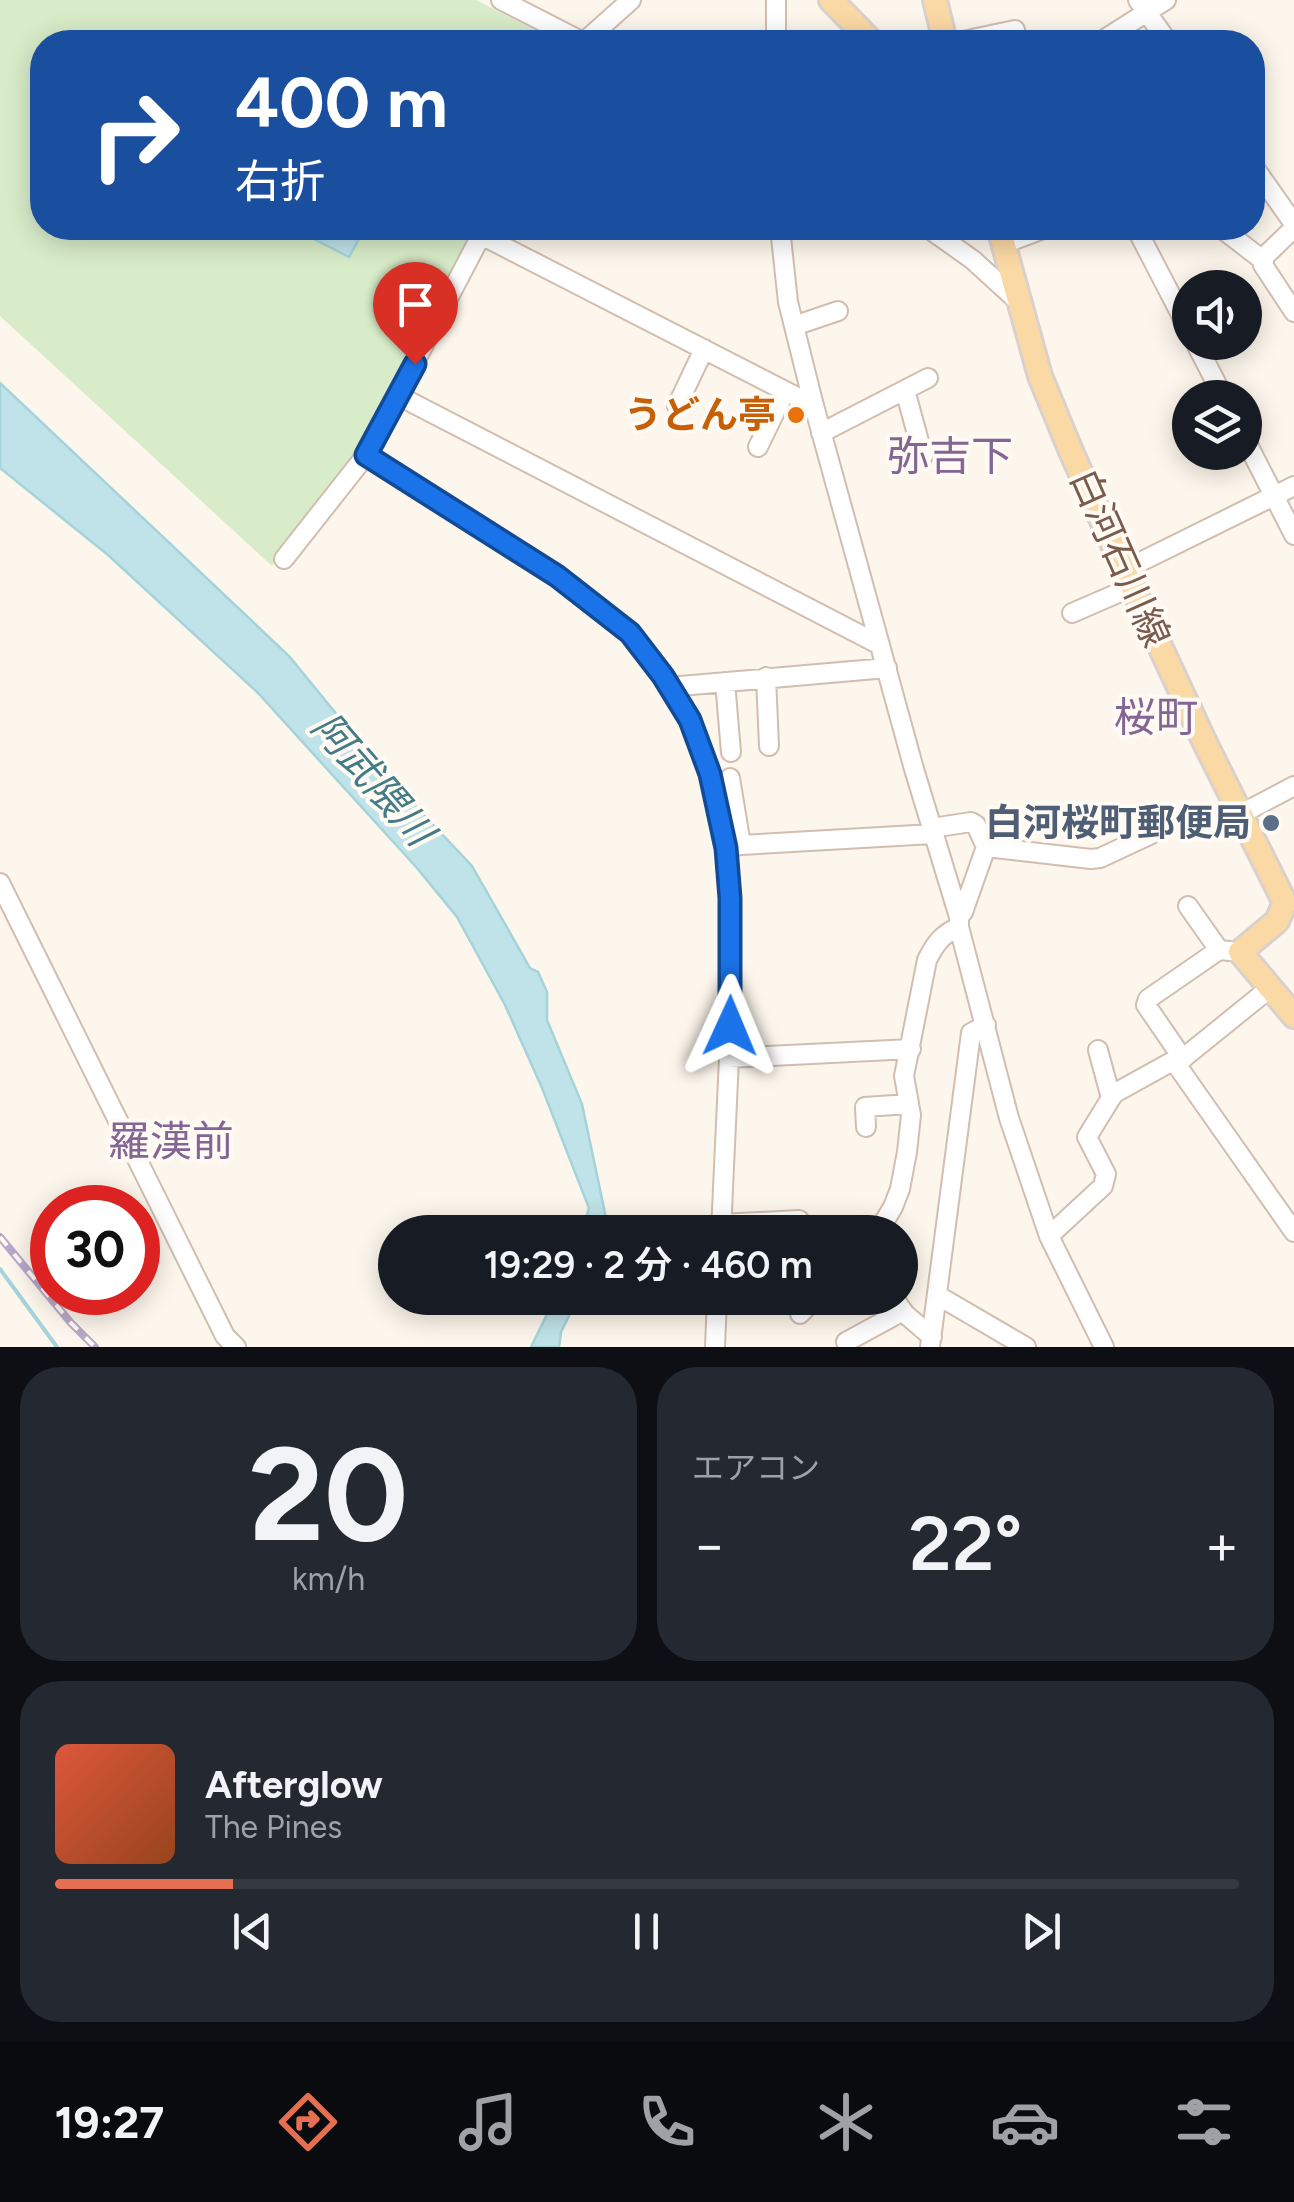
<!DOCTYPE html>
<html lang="ja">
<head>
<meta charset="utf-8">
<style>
	body { margin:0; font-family:Figtree,"Noto Sans JP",sans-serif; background:#242831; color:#f1f3f6; height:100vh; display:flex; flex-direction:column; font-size:38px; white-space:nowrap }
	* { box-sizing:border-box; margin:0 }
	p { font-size:32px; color:#9ea1a6 }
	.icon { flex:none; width:55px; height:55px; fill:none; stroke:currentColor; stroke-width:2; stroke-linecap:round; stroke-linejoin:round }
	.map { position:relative; height:1347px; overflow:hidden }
	.panel { display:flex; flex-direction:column; gap:20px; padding:20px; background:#0d0f14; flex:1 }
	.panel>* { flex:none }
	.banner { position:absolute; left:30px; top:30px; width:1235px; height:210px; border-radius:40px; box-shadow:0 5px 25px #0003; background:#1a4fa0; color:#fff; overflow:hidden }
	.fabs { position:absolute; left:1172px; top:270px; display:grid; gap:20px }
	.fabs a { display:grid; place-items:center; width:90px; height:90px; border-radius:50%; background:#171b24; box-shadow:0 5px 25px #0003; font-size:50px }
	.speed { position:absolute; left:30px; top:1185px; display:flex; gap:20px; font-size:50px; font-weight:700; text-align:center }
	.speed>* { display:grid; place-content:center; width:130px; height:130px; border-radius:50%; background:#171b24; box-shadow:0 5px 25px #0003; line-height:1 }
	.speed .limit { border:15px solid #d22; background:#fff; color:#111 }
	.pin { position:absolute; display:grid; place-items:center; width:85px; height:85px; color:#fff; margin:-102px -42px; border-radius:50% 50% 50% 0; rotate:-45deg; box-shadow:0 0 10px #0007 }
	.pin .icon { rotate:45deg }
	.me { position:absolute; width:110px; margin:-55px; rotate:1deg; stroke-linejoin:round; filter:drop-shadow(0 0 8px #0008) }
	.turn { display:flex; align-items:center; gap:35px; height:210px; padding:0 40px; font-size:45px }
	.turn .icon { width:130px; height:130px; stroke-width:2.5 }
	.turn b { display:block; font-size:70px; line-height:85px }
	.big { font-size:75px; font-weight:600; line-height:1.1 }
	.panel .card { flex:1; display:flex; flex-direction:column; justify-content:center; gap:15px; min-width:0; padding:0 35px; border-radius:40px; background:#242831 }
	.panel .dial { align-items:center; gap:0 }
	.dial b { font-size:130px; line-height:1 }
	.song { display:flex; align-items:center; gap:30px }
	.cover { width:120px; height:120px; border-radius:15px; background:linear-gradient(135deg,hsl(10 70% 55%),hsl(20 70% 35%)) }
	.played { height:10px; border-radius:5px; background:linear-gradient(90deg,#e76f51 15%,#363941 15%) }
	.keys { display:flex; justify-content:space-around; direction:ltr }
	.heat { display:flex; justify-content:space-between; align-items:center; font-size:55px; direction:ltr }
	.panel .tiles { flex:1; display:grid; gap:20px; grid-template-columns:1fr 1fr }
	.card:last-child { grid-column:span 2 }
	.trip { position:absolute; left:378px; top:1215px; width:540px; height:100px; border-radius:50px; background:#171b24; box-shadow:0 5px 25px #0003; font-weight:600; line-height:100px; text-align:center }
	.tab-bar { display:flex; height:160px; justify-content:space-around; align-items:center; background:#090b0e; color:#9ea1a6 }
	.tab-bar .icon { width:70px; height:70px }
	.tab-bar .selected { color:#e76f51 }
	.tab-bar b { font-size:45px; color:#f1f3f6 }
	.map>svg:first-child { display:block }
	.green { fill:#d8ecc9 }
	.water { fill:#bfe3e8; stroke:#a5d3da; stroke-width:2.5 }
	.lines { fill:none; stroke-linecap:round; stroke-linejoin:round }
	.stream { stroke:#a5d3da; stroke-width:4 }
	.minor-casing { stroke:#d1beb0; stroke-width:22 }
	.major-casing { stroke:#dad1cd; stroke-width:28 }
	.minor { stroke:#fff; stroke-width:18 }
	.major { stroke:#fbd9a5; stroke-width:22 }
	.rail-casing { stroke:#b9a8c9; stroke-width:8 }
	.rail { stroke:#fffaf3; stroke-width:4; stroke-dasharray:11; stroke-linecap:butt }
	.route-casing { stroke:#114b97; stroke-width:25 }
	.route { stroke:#1a73e8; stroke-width:18 }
	.food-dot { fill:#e8710a; stroke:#fffaf3; stroke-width:4 }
	.service-dot { fill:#5c6f8a; stroke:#fffaf3; stroke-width:4 }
	.labels { text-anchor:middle; stroke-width:8; stroke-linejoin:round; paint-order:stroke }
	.food-label { font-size:38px; font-weight:bold; fill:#c56008; stroke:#fffaf3; text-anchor:end }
	.street-label { font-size:38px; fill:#7a5c4d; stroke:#fffaf3 }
	.service-label { font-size:38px; font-weight:bold; fill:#4e5e75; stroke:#fffaf3; text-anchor:end }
	.water-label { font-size:40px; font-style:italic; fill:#437c86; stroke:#fffaf3 }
	.quarter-label { font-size:42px; fill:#846695; stroke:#fffaf3 }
</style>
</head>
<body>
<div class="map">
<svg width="1294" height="1347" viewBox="0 0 1294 1347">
	<rect width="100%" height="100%" fill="#fdf6ec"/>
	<!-- green -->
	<path class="green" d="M0,0H476L558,42H42V228H473L357,453L272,566L0,316Z"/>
	<!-- water -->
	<path class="water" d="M320,228H365L349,257L314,239Z
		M0,383L289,656L388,777L472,866L530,968L538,972L547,992V1020L582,1104L609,1232H582L589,1208L542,1088L505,1005L457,917L417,868L258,693L108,555L0,468Z
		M555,1298H578L561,1332L559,1347H531Z"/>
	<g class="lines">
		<!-- stream -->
		<path class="stream" d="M0,1269L57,1347"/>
		<!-- minor casing -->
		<g class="minor-casing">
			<path id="minor" d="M501,0L583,42
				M776,0V42
				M1138,0L1168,42
				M584,42L631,0
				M958,42L1015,30
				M1100,42L1166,0
				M1252,164L1294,224
				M780,228L788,302L813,402L914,769L959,917V927L1009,1118L1049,1236L1104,1347
				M928,228L973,260L1018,301
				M1136,228L1190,332
				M1221,228L1264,261
				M1294,228L1264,257L1263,265L1294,312
				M481,235L799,398L813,402
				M1003,244L1046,228
				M794,326L838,311
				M1195,342L1224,398
				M905,390L923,456
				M399,396L880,645
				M677,406L704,349
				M821,433L928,378
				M1245,439L1294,535
				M758,447L785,391
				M366,455L557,576L630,633L663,676L689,720L710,774L726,848L730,898L729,1058L721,1232
				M284,559L366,455L485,228
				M1124,570L1294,486
				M1072,613L1132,587
				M766,677L769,746
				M725,682L731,752
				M669,687L887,668
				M730,778L741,845
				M1241,814L1294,786
				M932,828L971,822L976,825L986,847L963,912L959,917
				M986,847L1091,859L1100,858L1162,829
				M726,848L741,845L933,834
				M0,883L225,1336L236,1347
				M1188,906L1219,950L1230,951
				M1270,988L1176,1064L1294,1232
				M1098,1050L1111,1098
				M729,1058L911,1049
				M1183,1059L1146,1005L1148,999L1219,950
				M866,1127L865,1107L909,1104
				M721,1224L799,1220
				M878,1232L893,1207L900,1189L907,1152L911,1115L904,1076L927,960C935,944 942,934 959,927
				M1049,1236L1103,1186L1106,1174L1087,1137L1111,1098L1115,1093L1171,1062L1176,1064
				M937,1295L1026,1347
				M894,1298L904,1313L932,1337
				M800,1314L816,1298
				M846,1342L903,1311
				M715,1347L717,1298
				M930,1347L971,1033L986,1025"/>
		</g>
		<!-- major casing -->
		<g class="major-casing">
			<path id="major" d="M831,0L872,42
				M935,0L945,42
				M999,228L1040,376L1070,449L1117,554L1206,745L1285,903L1277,921L1240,952L1294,1016"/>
		</g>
		<!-- minor -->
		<use href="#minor" class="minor"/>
		<!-- major -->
		<use href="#major" class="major"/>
		<!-- rail casing -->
		<g class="rail-casing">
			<path id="rail" d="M0,1237L71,1323L95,1347"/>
		</g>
		<!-- rail -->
		<use href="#rail" class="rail"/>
	</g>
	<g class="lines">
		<!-- route casing -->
		<g class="route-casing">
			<path id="route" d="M415,364L366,455L557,576L630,633L663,676L690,720L710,774L726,848L730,898V1026"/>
		</g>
		<!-- route -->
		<use href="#route" class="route"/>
	</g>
	<!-- markers -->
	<circle class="food-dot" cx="796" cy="415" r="10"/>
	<circle class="service-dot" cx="1271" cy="823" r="10"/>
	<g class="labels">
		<!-- food labels -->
		<g class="food-label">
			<text x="776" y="428">うどん亭</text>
		</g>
		<!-- street labels -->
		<g class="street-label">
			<text transform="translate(1120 558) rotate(66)" y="13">白河石川線</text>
		</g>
		<!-- service labels -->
		<g class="service-label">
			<text x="1251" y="836">白河桜町郵便局</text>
		</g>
		<!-- water labels -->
		<g class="water-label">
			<text transform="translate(373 779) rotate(49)" y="14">阿武隈川</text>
		</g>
		<!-- quarter labels -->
		<g class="quarter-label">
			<text x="950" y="471">弥吉下</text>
			<text x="1156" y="732">桜町</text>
			<text x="171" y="1156">羅漢前</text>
		</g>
	</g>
</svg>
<div class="fabs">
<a><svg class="icon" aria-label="sound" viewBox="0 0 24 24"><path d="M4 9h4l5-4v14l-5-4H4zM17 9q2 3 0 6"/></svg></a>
<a><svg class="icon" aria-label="layers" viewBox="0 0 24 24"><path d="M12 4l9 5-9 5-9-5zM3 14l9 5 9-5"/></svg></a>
</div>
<div class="speed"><div class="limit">30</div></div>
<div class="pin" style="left:415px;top:364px;background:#d93025"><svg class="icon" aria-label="arrive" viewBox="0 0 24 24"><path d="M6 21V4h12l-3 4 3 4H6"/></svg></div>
<svg class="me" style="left:730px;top:1026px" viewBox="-20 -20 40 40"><path d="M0-17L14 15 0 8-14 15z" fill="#1a73e8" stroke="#fff" stroke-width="4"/></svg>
<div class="trip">19:29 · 2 分 · 460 m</div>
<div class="banner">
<div class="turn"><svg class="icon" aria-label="right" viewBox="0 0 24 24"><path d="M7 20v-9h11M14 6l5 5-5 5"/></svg><div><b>400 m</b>右折</div></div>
</div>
</div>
<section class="panel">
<div class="tiles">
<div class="card dial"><b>20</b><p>km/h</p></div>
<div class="card"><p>エアコン</p>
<div class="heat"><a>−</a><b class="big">22°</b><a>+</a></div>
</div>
<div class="card">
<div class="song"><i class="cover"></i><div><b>Afterglow</b><p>The Pines</p></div></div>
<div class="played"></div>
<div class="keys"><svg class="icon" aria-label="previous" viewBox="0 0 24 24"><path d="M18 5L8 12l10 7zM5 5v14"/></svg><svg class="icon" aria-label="pause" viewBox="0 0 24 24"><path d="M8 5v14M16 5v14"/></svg><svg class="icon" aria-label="next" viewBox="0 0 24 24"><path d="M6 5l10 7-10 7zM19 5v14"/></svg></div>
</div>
</div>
</section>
<nav class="tab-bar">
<b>19:27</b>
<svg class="icon selected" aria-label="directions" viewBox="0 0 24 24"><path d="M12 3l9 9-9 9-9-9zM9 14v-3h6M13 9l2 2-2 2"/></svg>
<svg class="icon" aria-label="music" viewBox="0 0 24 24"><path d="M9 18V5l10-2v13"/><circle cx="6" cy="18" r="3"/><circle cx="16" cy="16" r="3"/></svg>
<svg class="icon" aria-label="phone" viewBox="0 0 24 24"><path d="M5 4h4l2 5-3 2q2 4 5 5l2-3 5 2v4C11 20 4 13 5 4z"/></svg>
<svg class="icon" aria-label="climate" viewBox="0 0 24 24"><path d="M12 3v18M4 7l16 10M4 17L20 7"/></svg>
<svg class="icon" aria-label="car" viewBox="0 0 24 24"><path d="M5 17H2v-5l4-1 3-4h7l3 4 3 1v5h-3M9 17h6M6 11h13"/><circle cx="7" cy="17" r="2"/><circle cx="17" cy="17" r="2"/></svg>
<svg class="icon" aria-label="filters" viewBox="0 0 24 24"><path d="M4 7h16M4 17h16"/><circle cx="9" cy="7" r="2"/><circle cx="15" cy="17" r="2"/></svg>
</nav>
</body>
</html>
